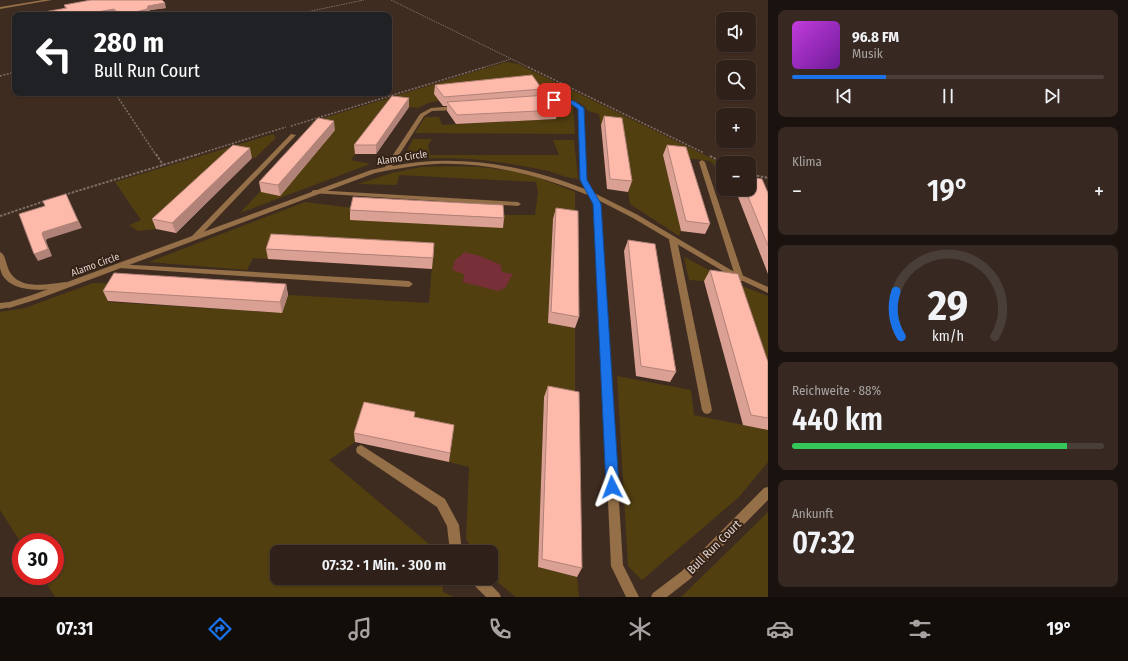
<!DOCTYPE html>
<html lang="de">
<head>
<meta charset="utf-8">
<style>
	body { margin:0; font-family:"Fira Sans Condensed",sans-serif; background:#372922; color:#f1f3f6; height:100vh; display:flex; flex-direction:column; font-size:15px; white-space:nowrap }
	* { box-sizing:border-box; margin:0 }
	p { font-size:13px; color:#a7a3a2 }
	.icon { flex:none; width:22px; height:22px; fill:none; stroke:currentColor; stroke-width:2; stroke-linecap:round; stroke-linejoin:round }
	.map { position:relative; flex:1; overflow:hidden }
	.side { display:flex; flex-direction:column; gap:10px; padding:10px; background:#1a120e; width:360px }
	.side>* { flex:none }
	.top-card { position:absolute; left:12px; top:12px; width:380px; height:84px; border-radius:8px; box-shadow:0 1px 3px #0004,0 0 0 1px #4a3e38; background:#202124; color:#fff; overflow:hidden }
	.tools { position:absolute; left:716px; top:12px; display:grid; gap:8px }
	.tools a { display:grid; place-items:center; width:40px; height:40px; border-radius:8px; background:#2f2119; box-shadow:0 1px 3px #0004,0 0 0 1px #4a3e38; font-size:20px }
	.speed { position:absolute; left:12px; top:533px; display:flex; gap:8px; font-size:20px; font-weight:700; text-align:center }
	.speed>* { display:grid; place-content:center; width:52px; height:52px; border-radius:50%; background:#2f2119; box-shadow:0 1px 3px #0004,0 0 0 1px #4a3e38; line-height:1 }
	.speed .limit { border:6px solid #d22; background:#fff; color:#111 }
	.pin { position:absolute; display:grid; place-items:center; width:34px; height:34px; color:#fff; margin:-17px; border-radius:8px; box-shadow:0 2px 6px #0006 }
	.me { position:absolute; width:44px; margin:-22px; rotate:357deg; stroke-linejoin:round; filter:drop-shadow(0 0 3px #0008) }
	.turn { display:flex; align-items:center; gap:14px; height:84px; padding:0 16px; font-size:18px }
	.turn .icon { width:52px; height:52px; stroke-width:2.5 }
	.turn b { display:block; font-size:28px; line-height:34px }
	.big { font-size:30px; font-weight:600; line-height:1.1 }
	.side .tile { flex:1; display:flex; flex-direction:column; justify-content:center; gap:6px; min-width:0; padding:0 14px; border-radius:8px; background:#372922 }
	.side .dial { align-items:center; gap:0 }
	.dial svg { height:104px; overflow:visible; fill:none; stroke:#4a3e38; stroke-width:7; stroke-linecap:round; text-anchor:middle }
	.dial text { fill:#f1f3f6; stroke:none }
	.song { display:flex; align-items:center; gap:12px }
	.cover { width:48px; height:48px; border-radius:6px; background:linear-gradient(135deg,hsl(290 70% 55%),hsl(280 70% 35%)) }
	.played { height:4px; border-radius:2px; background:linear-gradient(90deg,#1a73e8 30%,#4a3e38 30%) }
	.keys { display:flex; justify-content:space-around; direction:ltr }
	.heat { display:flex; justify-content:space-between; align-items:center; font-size:22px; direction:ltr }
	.charge { height:6px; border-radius:3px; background:linear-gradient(90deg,#34c759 88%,#4a3e38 0) }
	.trip { position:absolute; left:270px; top:545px; width:228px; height:40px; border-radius:8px; background:#2f2119; box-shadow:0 1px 3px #0004,0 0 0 1px #4a3e38; font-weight:600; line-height:40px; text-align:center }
	.tabs { display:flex; height:64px; justify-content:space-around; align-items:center; background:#130d0a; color:#a7a3a2 }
	.tabs .icon { width:28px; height:28px }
	.tabs .on { color:#1a73e8 }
	.tabs b { font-size:18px; color:#f1f3f6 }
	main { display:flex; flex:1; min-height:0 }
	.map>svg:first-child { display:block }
	.green { fill:#523f10 }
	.water { fill:#772f38 }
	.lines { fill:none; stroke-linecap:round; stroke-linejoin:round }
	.path-far2 { stroke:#7f6e65; stroke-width:1; stroke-dasharray:1.5 1; stroke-linecap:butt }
	.path-far1 { stroke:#7f6e65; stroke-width:1.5; stroke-dasharray:2 1.5; stroke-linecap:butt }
	.path { stroke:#7f6e65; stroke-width:2; stroke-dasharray:2.5 1.5; stroke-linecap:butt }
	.lane { fill:#946f47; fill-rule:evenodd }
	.street { fill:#946f47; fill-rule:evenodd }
	.wall { fill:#daa093 }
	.shaded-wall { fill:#b18278 }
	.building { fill:#fdbaab; stroke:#b18278 }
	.route { fill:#1a73e8; stroke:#114b97 }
	.labels { text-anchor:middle; stroke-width:4; stroke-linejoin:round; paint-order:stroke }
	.street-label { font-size:10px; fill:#e0d3cc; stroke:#352217 }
	.near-street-label { font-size:12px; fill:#e0d3cc; stroke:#352217 }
</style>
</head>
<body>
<main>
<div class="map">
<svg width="768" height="597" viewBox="0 0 768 597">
	<rect width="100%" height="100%" fill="#3f2c21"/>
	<!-- green -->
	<path class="green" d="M506,62L518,64L723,164V174L710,161L663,155L681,231L679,236L630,204L619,127L601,125L599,114L588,111C579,97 567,102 553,97C546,94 540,89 535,84L435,94L439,101L428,103L418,108L392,105L351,160L370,164L240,213L319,128L311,122Z
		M559,103L573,106L575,134L415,133L425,117H439L442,125L555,119L548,106H561Z
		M273,134L276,138L255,158L235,154L156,229L138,231L129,225L141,220L115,182Z
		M413,139H432L428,145L430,155H559L553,140H574L578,179C564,178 553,171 539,169C494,160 448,154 402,161Z
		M421,167C449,166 477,165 504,170C529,173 552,183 575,192V222L553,219L548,323L575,328V402L544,397L538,567L577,577L579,597H516L491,577V552H474L466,539L469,467L449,462L453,434L364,412L355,442L329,460L429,544L433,552H277V578H442L443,592L454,597H55L42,576H55V542L21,543L0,510V312L25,308L93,283L119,284L108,302L282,313L288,295L429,303L433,254L273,245L268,259L253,258L247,270L149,262L305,202L353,208L501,215H535L538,193L536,182L399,175L397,185L358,184L392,173Z
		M684,257L734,283L768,296V399L704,281L689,280Z
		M617,376L691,390L694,415L768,430V462L739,497L642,580L628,566Z
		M768,512V597H681Z"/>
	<!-- water -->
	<path class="water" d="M464,252L480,256L501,265L502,272L513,274L505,288L498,291L463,282L464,274L452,270L455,260L462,255Z"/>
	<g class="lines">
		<!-- path-far2 -->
		<path class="path-far2" d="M391,0L530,68
			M292,15L364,0
			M482,68L511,59"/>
		<!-- path-far1 -->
		<path class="path-far1" d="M528,67L704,153
			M0,76L15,72
			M115,93L156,155
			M291,126L485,67
			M195,155L286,127"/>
		<!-- path -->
		<path class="path" d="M156,154L163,165
			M710,156L724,163
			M749,174L768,178
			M64,195L199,154
			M0,216L45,201"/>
		<!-- lane -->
		<path class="lane" d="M291,134L296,135L198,238H194L192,236L194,234Z
			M702,160L705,162L744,279L743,281H737L736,279L699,162Z
			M314,190L518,202L521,204L518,206L312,193V191Z
			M670,238H676L677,240L712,410L710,413L707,414L704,413L702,410L669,240Z
			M0,252C5,254 5,260 7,265C14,291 45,285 65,282L69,285C65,289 57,289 51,289C34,291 4,290 0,268C0,263 0,257 0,252Z
			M116,264L409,281L413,284L409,287L119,268H116L115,266Z
			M9,302L12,303L13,305L12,307L0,309V303Z
			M361,445L445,499L459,525L462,552H450L447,526L437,507L357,453L356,450L357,447Z
			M469,578H484L499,593L501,597H486L471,582Z"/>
		<!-- street -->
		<path class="street" d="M43,0H52L0,9V7Z
			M541,99C556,98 573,97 584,108L586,180L594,193L638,215L731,270L768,287V293L726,273L633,218L598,200L600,204L623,565L639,597H626L611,566L594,204L589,195L585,194C537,175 488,162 435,164C415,165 395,169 375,173L38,299L9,308L5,305L6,303L32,295L371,170L385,167L420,114L431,108L456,106L459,108L456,110L432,111L424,116L392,166C458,153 523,165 585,189L580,180L578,108L567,103L539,102L538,101Z
			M768,487V500L690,579L667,597H651L653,593L682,571L764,488Z"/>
	</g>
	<!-- wall -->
	<path class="wall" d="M64,5L166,8L150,10L148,13L141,15H117L115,13L105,15H44L65,8Z
		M435,85L542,89L541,96L558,110L556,119L456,124L447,111V106H443L434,94Z
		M409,107L376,154H355L354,145Z
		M604,116L632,181L628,192L607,189L601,125Z
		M335,130L280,196L261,192L259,182Z
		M667,145L710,224L705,234L681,231L663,155Z
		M252,158L176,233L156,229L152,219Z
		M735,189H749L768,193V274Z
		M556,208L579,317L575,328L548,323L553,219Z
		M350,210L504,218L503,228L350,220Z
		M628,240L676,372L670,382L636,376L624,251Z
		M266,249L433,258L432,269L268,259Z
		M710,270L768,362V430L743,425L704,281Z
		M286,284L288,295L282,313L108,301L103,291Z
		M548,386L582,568L577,577L538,567L544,397Z
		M415,417L454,425L449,462L355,442L354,433Z"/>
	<!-- shaded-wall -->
	<path class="shaded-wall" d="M165,3L166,8L150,10L148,13L141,15H124L148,6Z
		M114,9L115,13L105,15H87L86,14Z
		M409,98V107L376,154V145Z
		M334,121L335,130L280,196L278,185Z
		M250,148L252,158L176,233L172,223Z
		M66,194L82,228L47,239L46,241L52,256L38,261L34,254L42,234Z
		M286,284L288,295L282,313L280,302Z"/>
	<!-- building -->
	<path class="building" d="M91,0H162L165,3L148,6L147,9L124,15H121L114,9L86,14L87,15H44V12L67,8L64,5Z
		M532,75L542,89L444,97L435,85Z
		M547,95L558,110L457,115L447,102Z
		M392,96L409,98L376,145H354Z
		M604,116L622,118L632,181L610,179Z
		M318,118L334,121L278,185L259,182Z
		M233,145L250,148L172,223L152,219Z
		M667,145L686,147L710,224L686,221Z
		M749,177L762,179L768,193V246L745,189H749Z
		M66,194L78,221L43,232L42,234L48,249L34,254L19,214L45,206L43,201Z
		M353,197L503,205L504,218L350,210Z
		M556,208L578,211L579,317L551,312Z
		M271,234L434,243L433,258L266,249Z
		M628,240L655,244L676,372L641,366Z
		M710,270L738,274L768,362V418L751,415Z
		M114,273L286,284L280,302L103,291Z
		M548,386L579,392L582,568L542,559Z
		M364,402L415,412L414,417L454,425L450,453L354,433Z"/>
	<!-- route -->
	<path class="route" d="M554,99L574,101L584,108L587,180L601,204L619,487L617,491L612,493L608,491L606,487L593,204L580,180L578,109L571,104L552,102Z"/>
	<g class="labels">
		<!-- street labels -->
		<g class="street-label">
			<text transform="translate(402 157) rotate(-9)" y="4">Alamo Circle</text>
			<text transform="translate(95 264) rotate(-20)" y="4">Alamo Circle</text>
		</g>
		<!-- near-street labels -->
		<g class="near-street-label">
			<text transform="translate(714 547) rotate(-45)" y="4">Bull Run Court</text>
		</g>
	</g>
</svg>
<div class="tools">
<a><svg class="icon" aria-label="sound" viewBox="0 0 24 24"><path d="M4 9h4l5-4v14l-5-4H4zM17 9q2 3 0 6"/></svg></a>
<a><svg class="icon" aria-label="search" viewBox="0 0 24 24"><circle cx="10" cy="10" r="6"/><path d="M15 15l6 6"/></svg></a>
<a>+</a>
<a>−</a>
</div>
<div class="speed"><div class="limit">30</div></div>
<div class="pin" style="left:554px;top:100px;background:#d93025"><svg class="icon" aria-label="arrive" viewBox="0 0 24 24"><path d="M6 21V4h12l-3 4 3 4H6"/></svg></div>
<svg class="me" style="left:612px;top:487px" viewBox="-20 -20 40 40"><path d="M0-17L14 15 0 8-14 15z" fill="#1a73e8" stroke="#fff" stroke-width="4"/></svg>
<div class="trip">07:32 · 1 Min. · 300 m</div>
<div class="top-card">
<div class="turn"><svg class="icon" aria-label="left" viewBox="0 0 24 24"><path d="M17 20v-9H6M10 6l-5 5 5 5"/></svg><div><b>280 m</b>Bull Run Court</div></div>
</div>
</div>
<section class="side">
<div class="tile">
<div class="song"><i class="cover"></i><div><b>96.8 FM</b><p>Musik</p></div></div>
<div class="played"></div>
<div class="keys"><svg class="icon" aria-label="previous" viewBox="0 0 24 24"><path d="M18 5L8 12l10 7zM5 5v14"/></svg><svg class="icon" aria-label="pause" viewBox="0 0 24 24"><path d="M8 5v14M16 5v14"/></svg><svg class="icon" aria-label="next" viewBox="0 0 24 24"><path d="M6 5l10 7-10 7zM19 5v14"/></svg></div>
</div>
<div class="tile"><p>Klima</p>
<div class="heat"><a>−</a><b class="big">19°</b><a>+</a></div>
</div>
<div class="tile dial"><svg viewBox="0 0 100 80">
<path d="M14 69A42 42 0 1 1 86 69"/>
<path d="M14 69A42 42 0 0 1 10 34" stroke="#1a73e8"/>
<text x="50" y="56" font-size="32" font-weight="700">29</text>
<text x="50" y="72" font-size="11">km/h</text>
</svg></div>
<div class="tile"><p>Reichweite · 88%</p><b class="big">440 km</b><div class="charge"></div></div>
<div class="tile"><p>Ankunft</p><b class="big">07:32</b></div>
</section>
</main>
<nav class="tabs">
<b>07:31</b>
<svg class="icon on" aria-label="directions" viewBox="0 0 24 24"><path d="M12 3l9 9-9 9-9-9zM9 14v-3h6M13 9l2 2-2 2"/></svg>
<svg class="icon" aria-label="music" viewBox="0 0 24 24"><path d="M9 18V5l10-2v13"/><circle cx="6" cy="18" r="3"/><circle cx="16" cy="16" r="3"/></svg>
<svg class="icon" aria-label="phone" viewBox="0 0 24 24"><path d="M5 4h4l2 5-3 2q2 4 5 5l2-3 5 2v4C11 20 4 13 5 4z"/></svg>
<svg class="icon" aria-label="climate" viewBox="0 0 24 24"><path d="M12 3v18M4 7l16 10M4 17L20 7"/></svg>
<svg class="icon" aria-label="car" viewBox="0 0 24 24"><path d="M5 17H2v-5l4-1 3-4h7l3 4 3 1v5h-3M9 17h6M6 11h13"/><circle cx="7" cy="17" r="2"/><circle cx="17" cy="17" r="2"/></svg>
<svg class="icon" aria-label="filters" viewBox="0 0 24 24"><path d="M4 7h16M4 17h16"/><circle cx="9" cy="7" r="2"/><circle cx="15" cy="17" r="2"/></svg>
<b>19°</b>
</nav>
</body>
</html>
